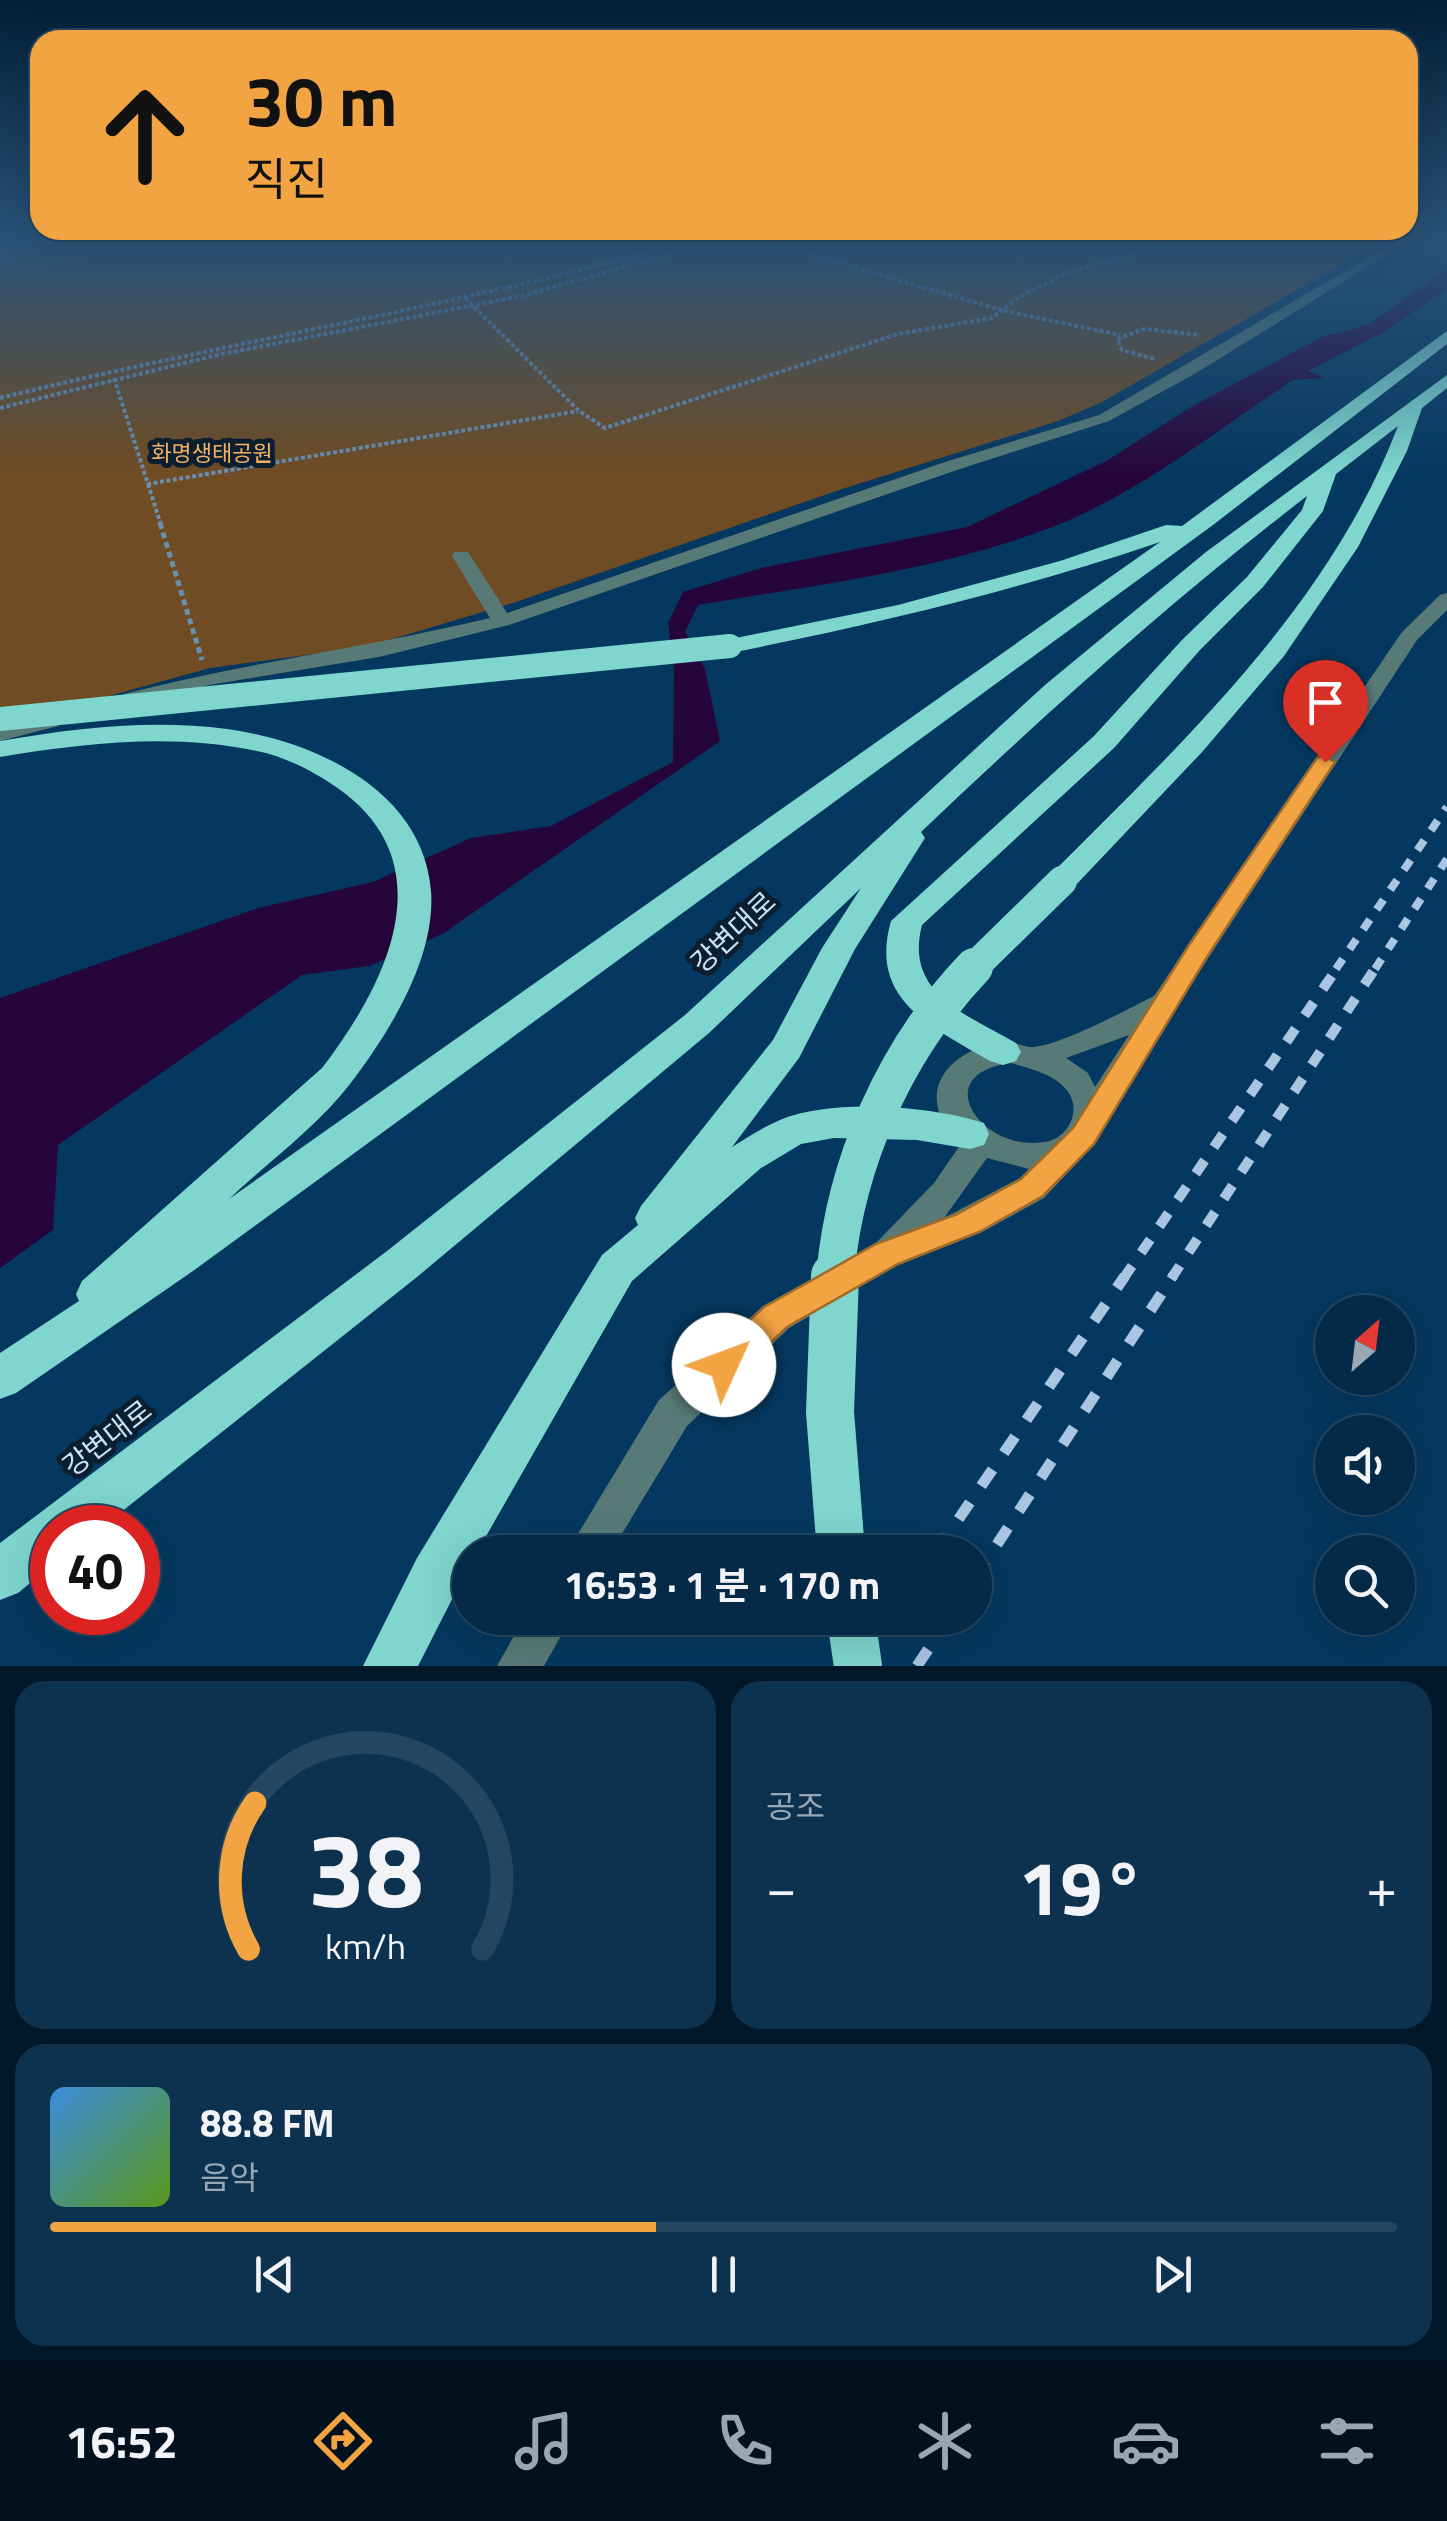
<!DOCTYPE html>
<html lang="ko">
<head>
<meta charset="utf-8">
<style>
	body { margin:0; font-family:"Titillium Web","Noto Sans KR",sans-serif; background:#0d324f; color:#f1f3f6; height:100vh; display:flex; flex-direction:column; font-size:38px; white-space:nowrap }
	* { box-sizing:border-box; margin:0 }
	p { font-size:32px; color:#97a7b4 }
	.icon { flex:none; width:55px; height:55px; fill:none; stroke:currentColor; stroke-width:2; stroke-linecap:round; stroke-linejoin:round }
	.map { position:relative; height:1666px; overflow:hidden }
	.drawer { display:flex; flex-direction:column; gap:15px; padding:15px; background:#021728; flex:1 }
	.drawer>* { flex:none }
	.guide { position:absolute; left:30px; top:30px; width:1388px; height:210px; border-radius:30px; box-shadow:0 10px 40px #0002,0 0 0 2px #254660; background:#f3a442; color:#111; overflow:hidden }
	.needle { width:65px; rotate:28deg }
	.fabs { position:absolute; left:1315px; top:1295px; display:grid; gap:20px }
	.fabs a { display:grid; place-items:center; width:100px; height:100px; border-radius:50%; background:#042a48; box-shadow:0 10px 40px #0002,0 0 0 2px #254660; font-size:50px }
	.speed { position:absolute; left:30px; top:1505px; display:flex; gap:20px; font-size:50px; font-weight:700; text-align:center }
	.speed>* { display:grid; place-content:center; width:130px; height:130px; border-radius:50%; background:#042a48; box-shadow:0 10px 40px #0002,0 0 0 2px #254660; line-height:1 }
	.speed .limit { border:15px solid #d22; background:#fff; color:#111 }
	.pin { position:absolute; display:grid; place-items:center; width:85px; height:85px; color:#fff; margin:-102px -42px; border-radius:50% 50% 50% 0; rotate:-45deg; box-shadow:0 0 10px #0007 }
	.pin .icon { rotate:45deg }
	.me { position:absolute; width:110px; margin:-55px; rotate:47deg; stroke-linejoin:round; filter:drop-shadow(0 0 8px #0008) }
	.turn { display:flex; align-items:center; gap:35px; height:210px; padding:0 50px; font-size:45px }
	.turn .icon { width:130px; height:130px; stroke-width:2.5 }
	.turn b { display:block; font-size:70px; line-height:85px }
	.big { font-size:75px; font-weight:700; line-height:1.1 }
	.drawer .card { flex:1; display:flex; flex-direction:column; justify-content:center; gap:15px; min-width:0; padding:0 35px; border-radius:30px; background:#0d324f }
	.drawer .dial { align-items:center; gap:0 }
	.dial svg { height:260px; overflow:visible; fill:none; stroke:#254660; stroke-width:7; stroke-linecap:round; text-anchor:middle }
	.dial text { fill:#f1f3f6; stroke:none }
	.song { display:flex; align-items:center; gap:30px }
	.cover { width:120px; height:120px; border-radius:15px; background:linear-gradient(135deg,hsl(210 70% 55%),hsl(90 70% 35%)) }
	.played { height:10px; border-radius:5px; background:linear-gradient(90deg,#f3a442 45%,#254660 45%) }
	.keys { display:flex; justify-content:space-around; direction:ltr }
	.heat { display:flex; justify-content:space-between; align-items:center; font-size:55px; direction:ltr }
	.drawer .tiles { flex:1; display:grid; gap:15px; grid-template-columns:1fr 1fr }
	.card:last-child { grid-column:span 2 }
	.trip { position:absolute; left:452px; top:1535px; width:540px; height:100px; border-radius:50px; background:#042a48; box-shadow:0 10px 40px #0002,0 0 0 2px #254660; font-weight:700; line-height:100px; text-align:center }
	.dock { display:flex; height:160px; justify-content:space-around; align-items:center; background:#02111d; color:#97a7b4 }
	.dock .icon { width:70px; height:70px }
	.dock .current { color:#f3a442 }
	.dock b { font-size:45px; color:#f1f3f6 }
	.map>svg:first-child { display:block }
	.green { fill:#6f4c23 }
	.water { fill:#26063a }
	.lines { fill:none; stroke-linecap:round; stroke-linejoin:round }
	.path-far1 { stroke:#698eaf; stroke-width:4; stroke-dasharray:4 2.5; stroke-linecap:butt }
	.path { stroke:#698eaf; stroke-width:5; stroke-dasharray:6 4; stroke-linecap:butt }
	.minor { fill:#587a76; fill-rule:evenodd }
	.highway { fill:#7ed6ce; fill-rule:evenodd }
	.rail-far2 { stroke:#a8c5e1; stroke-width:8; stroke-dasharray:12 12; stroke-linecap:butt }
	.rail-far1 { stroke:#a8c5e1; stroke-width:10; stroke-dasharray:16 16; stroke-linecap:butt }
	.rail { stroke:#a8c5e1; stroke-width:11; stroke-dasharray:20 20; stroke-linecap:butt }
	.highway-bridge-far3 { stroke:#7ed6ce; stroke-width:24 }
	.highway-bridge-far2 { stroke:#7ed6ce; stroke-width:30 }
	.highway-bridge-far1 { stroke:#7ed6ce; stroke-width:38 }
	.highway-bridge { stroke:#7ed6ce; stroke-width:48 }
	.route { fill:#f3a442; stroke:#9e6b2b; stroke-width:2.5 }
	.labels { text-anchor:middle; stroke-width:10; stroke-linejoin:round; paint-order:stroke }
	.far-park-label { font-size:22px; fill:#f6b162; stroke:#0c1f31 }
	.street-label { font-size:28px; fill:#cae3fc; stroke:#0c1f31 }
</style>
</head>
<body>
<div class="map">
<svg width="1447" height="1666" viewBox="0 0 1447 1666">
	<rect width="100%" height="100%" fill="#053860"/>
	<!-- green -->
	<path class="green" d="M0,242H1380L1102,402L1058,421L842,489L516,602L366,647L210,668L0,726Z"/>
	<!-- water -->
	<path class="water" d="M1447,269V289L1385,331L1308,371L1324,378L1293,380C1214,432 1136,496 1047,529C934,571 815,585 698,605L685,632L705,669L720,741L444,933L369,966L302,975L58,1145L53,1230L0,1268V998L258,908L373,882L471,838L551,826L673,762L674,670L668,623L683,592L761,568L967,527L1108,460L1191,407L1322,337L1368,325Z"/>
	<g class="lines">
		<!-- path-far1 -->
		<path class="path-far1" d="M767,242L1001,310L1120,335
			M0,244L15,242
			M465,298L579,411L605,428L898,334L992,318L1019,297L1067,273L1176,242
			M1154,359L1122,350L1117,339L1144,329L1200,335
			M114,378L148,484L578,411
			M0,398C228,342 459,306 685,242
			M0,408L217,355L521,296L715,242
			M148,484L161,525"/>
		<!-- path -->
		<path class="path" d="M160,523L202,660"/>
		<!-- minor -->
		<path class="minor" d="M1395,242H1408L1196,373L1109,421L957,470L509,625L379,657L209,685L132,706L121,699L124,694C245,663 369,647 490,618L452,556L454,552H468L507,613L945,462L1099,415Z
			M1447,593V610L1417,640L1174,1010L1087,1152L1044,1198L980,1233L899,1264L789,1328L687,1426L611,1552H567L659,1400L763,1306L875,1244L934,1183L961,1144C912,1098 943,1051 1002,1042C1013,1040 1021,1047 1032,1047C1060,1046 1128,1009 1154,996L1402,632L1440,595ZM1129,1035L1095,1087L1088,1073L1066,1058ZM1011,1063C1030,1069 1052,1073 1066,1089C1083,1109 1069,1138 1045,1142C982,1153 926,1074 1011,1063ZM987,1158L1029,1169L1020,1178L944,1218Z
			M50,714L58,716L61,721L58,726L0,741V727Z
			M524,1618H571L544,1666H497Z"/>
		<!-- highway -->
		<path class="highway" d="M1447,331V344L1213,525L193,1271L16,1393L0,1399V1353L79,1301L76,1294L82,1281L322,1068C386,985 446,865 339,789C315,772 286,757 257,751C172,733 85,743 0,757V741C75,728 151,719 227,729C315,741 423,790 431,891C436,958 389,1033 350,1084C317,1127 268,1162 229,1199L1160,542C1019,590 876,624 730,653L718,646L721,641L898,605L1060,561L1166,525L1182,526Z
			M1447,375V388L1422,408L1407,451L1358,547L1284,656L1203,751L1073,888H1051L1046,881L1051,874C1183,742 1330,605 1398,426L1336,474L1323,511L1263,587L1200,650L1114,748L922,925C904,994 966,1014 1016,1043L1021,1052L1016,1061L1003,1065L990,1061C932,1027 868,1000 891,921L1094,736L1182,640L1247,577L1302,510L1307,496C1171,601 1045,714 921,832L925,838L855,949L799,1058L732,1147C747,1138 763,1127 780,1120C833,1098 930,1106 984,1123L989,1134L984,1145L970,1149L917,1140L834,1138L801,1144L761,1168L632,1281L477,1552H470V1564L418,1666H363L417,1558L602,1255L638,1225L635,1218L641,1206L773,1040L822,948L861,888L709,1033L417,1277L101,1528H52V1565L18,1593L0,1600V1543L387,1251L685,1015L1045,685L1206,552Z"/>
		<!-- rail-far2 -->
		<path class="rail-far2" d="M1336,969L1447,807
			M1375,969L1447,859"/>
		<!-- rail-far1 -->
		<path class="rail-far1" d="M1123,1279L1338,967
			M1171,1279L1376,967"/>
		<!-- rail -->
		<path class="rail" d="M936,1552L1125,1276
			M975,1578L1173,1276
			M858,1666L891,1618
			M917,1666L949,1618"/>
		<!-- highway-bridge-far3 -->
		<path class="highway-bridge-far3" d="M0,719L730,646"/>
		<!-- highway-bridge-far2 -->
		<path class="highway-bridge-far2" d="M972,969L1062,881"/>
		<!-- highway-bridge-far1 -->
		<path class="highway-bridge-far1" d="M835,1279C844,1164 895,1050 974,967"/>
		<!-- highway-bridge -->
		<path class="highway-bridge" d="M835,1276L830,1412L841,1552
			M851,1618L858,1666"/>
	</g>
	<!-- sky -->
	<linearGradient id="sky" x2="0" y2="1"><stop stop-color="#031f35"/><stop offset="0.51" stop-color="#2a537a"/><stop offset="1" stop-color="#2a537a" stop-opacity="0"/></linearGradient>
	<rect width="1447" height="475" fill="url(#sky)"/>
	<!-- route -->
	<path class="route" d="M1325,756L1335,762L1207,957L1094,1144L1043,1196L979,1232L898,1264L787,1327L736,1376L724,1381L713,1376L708,1365L713,1354L764,1307L876,1244L957,1214L1021,1179L1073,1128L1189,945L1317,758Z"/>
	<g class="labels">
		<!-- far-park labels -->
		<g class="far-park-label">
			<text x="212" y="461">화명생태공원</text>
		</g>
		<!-- street labels -->
		<g class="street-label">
			<text transform="translate(733 932) rotate(-43)" y="10">강변대로</text>
			<text transform="translate(107 1438) rotate(-38)" y="10">강변대로</text>
		</g>
	</g>
</svg>
<div class="fabs">
<a><svg class="needle" viewBox="-14 -14 28 28"><path d="M0-13l5 13h-10z" fill="#e53935"/><path d="M0 13l5-13h-10z" fill="#97a7b4"/></svg></a>
<a><svg class="icon" aria-label="sound" viewBox="0 0 24 24"><path d="M4 9h4l5-4v14l-5-4H4zM17 9q2 3 0 6"/></svg></a>
<a><svg class="icon" aria-label="search" viewBox="0 0 24 24"><circle cx="10" cy="10" r="6"/><path d="M15 15l6 6"/></svg></a>
</div>
<div class="speed"><div class="limit">40</div></div>
<div class="pin" style="left:1325px;top:762px;background:#d93025"><svg class="icon" aria-label="arrive" viewBox="0 0 24 24"><path d="M6 21V4h12l-3 4 3 4H6"/></svg></div>
<svg class="me" style="left:724px;top:1365px" viewBox="-20 -20 40 40"><circle r="19" fill="#fff"/><path d="M0-13L10 11 0 6-10 11z" fill="#f3a442"/></svg>
<div class="trip">16:53 · 1 분 · 170 m</div>
<div class="guide">
<div class="turn"><svg class="icon" aria-label="ahead" viewBox="0 0 24 24"><path d="M12 20V5M6 11l6-6 6 6"/></svg><div><b>30 m</b>직진</div></div>
</div>
</div>
<section class="drawer">
<div class="tiles">
<div class="card dial"><svg viewBox="0 0 100 80">
<path d="M14 69A42 42 0 1 1 86 69"/>
<path d="M14 69A42 42 0 0 1 16 24" stroke="#f3a442"/>
<text x="50" y="56" font-size="32" font-weight="700">38</text>
<text x="50" y="72" font-size="11">km/h</text>
</svg></div>
<div class="card"><p>공조</p>
<div class="heat"><a>−</a><b class="big">19°</b><a>+</a></div>
</div>
<div class="card">
<div class="song"><i class="cover"></i><div><b>88.8 FM</b><p>음악</p></div></div>
<div class="played"></div>
<div class="keys"><svg class="icon" aria-label="previous" viewBox="0 0 24 24"><path d="M18 5L8 12l10 7zM5 5v14"/></svg><svg class="icon" aria-label="pause" viewBox="0 0 24 24"><path d="M8 5v14M16 5v14"/></svg><svg class="icon" aria-label="next" viewBox="0 0 24 24"><path d="M6 5l10 7-10 7zM19 5v14"/></svg></div>
</div>
</div>
</section>
<nav class="dock">
<b>16:52</b>
<svg class="icon current" aria-label="directions" viewBox="0 0 24 24"><path d="M12 3l9 9-9 9-9-9zM9 14v-3h6M13 9l2 2-2 2"/></svg>
<svg class="icon" aria-label="music" viewBox="0 0 24 24"><path d="M9 18V5l10-2v13"/><circle cx="6" cy="18" r="3"/><circle cx="16" cy="16" r="3"/></svg>
<svg class="icon" aria-label="phone" viewBox="0 0 24 24"><path d="M5 4h4l2 5-3 2q2 4 5 5l2-3 5 2v4C11 20 4 13 5 4z"/></svg>
<svg class="icon" aria-label="climate" viewBox="0 0 24 24"><path d="M12 3v18M4 7l16 10M4 17L20 7"/></svg>
<svg class="icon" aria-label="car" viewBox="0 0 24 24"><path d="M5 17H2v-5l4-1 3-4h7l3 4 3 1v5h-3M9 17h6M6 11h13"/><circle cx="7" cy="17" r="2"/><circle cx="17" cy="17" r="2"/></svg>
<svg class="icon" aria-label="filters" viewBox="0 0 24 24"><path d="M4 7h16M4 17h16"/><circle cx="9" cy="7" r="2"/><circle cx="15" cy="17" r="2"/></svg>
</nav>
</body>
</html>
